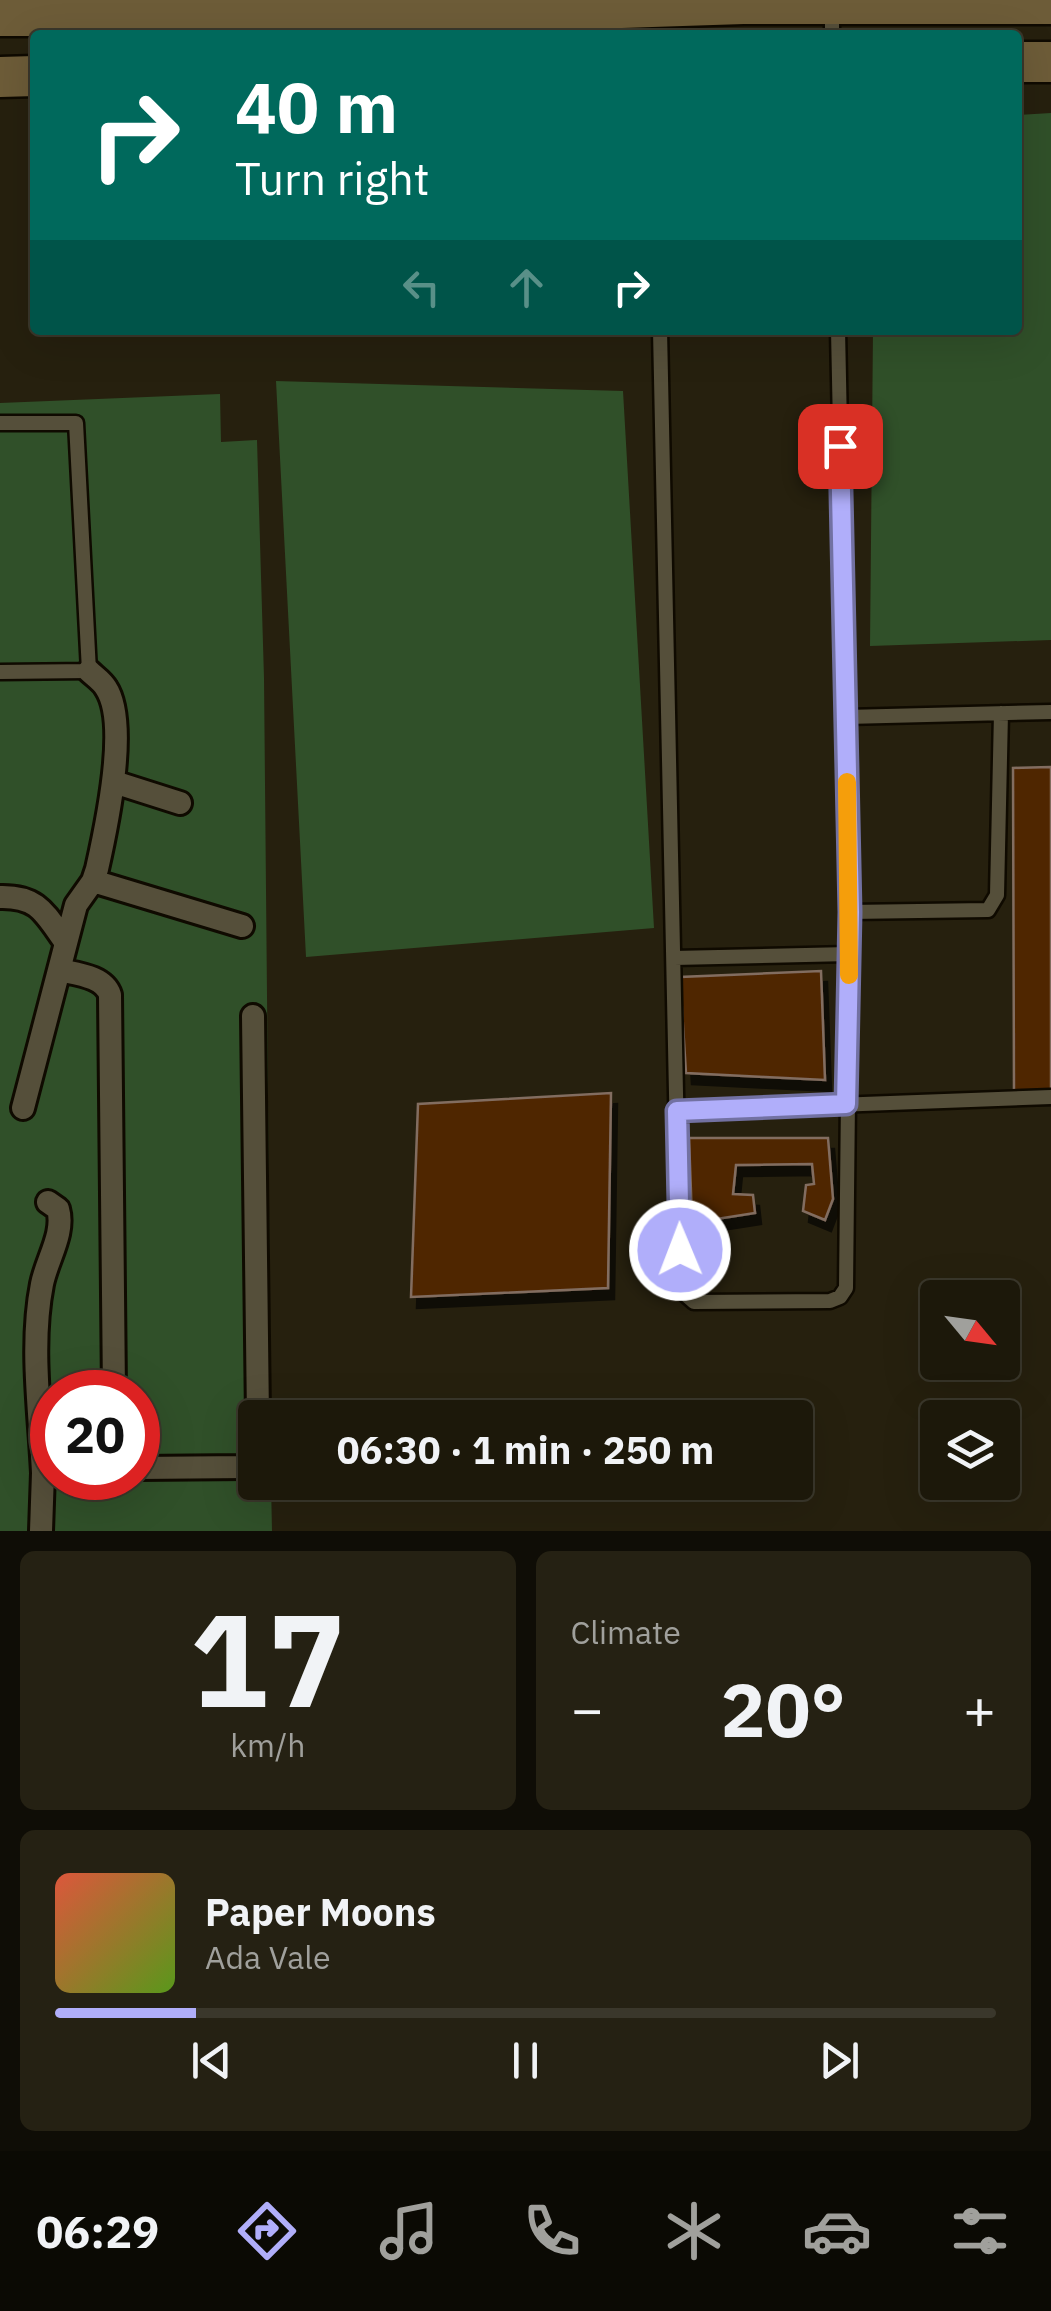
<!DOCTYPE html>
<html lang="en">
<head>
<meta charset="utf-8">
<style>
	body { margin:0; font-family:"IBM Plex Sans",sans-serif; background:#252113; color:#f1f3f6; height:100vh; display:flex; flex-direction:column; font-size:38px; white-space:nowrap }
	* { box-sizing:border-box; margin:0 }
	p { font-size:32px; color:#a0a09c }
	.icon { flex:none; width:55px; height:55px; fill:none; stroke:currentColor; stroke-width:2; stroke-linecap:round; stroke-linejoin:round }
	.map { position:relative; height:1531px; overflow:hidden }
	.details { display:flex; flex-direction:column; gap:20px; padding:20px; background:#0f0d06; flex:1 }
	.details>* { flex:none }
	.banner { position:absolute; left:30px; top:30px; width:992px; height:305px; border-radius:10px; box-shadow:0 10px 40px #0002,0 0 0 2px #3a372b; background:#00695c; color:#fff; overflow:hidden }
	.needle { width:65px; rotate:119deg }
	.fabs { position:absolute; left:920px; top:1280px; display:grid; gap:20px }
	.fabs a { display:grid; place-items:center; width:100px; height:100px; border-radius:10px; background:#1c180a; box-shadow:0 10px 40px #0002,0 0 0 2px #3a372b; font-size:50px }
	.speed { position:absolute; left:30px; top:1370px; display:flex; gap:20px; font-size:50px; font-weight:700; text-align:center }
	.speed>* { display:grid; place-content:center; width:130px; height:130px; border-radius:50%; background:#1c180a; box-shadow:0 10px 40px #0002,0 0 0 2px #3a372b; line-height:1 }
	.speed .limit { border:15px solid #d22; background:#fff; color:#111 }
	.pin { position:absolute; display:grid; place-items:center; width:85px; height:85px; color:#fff; margin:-42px; border-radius:20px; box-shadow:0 5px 15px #0006 }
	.me { position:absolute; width:110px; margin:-55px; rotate:359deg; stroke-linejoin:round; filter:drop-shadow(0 0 8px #0008) }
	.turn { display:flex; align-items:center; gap:35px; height:210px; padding:0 40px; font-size:45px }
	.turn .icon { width:130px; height:130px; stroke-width:2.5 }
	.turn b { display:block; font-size:70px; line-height:85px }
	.lanes { display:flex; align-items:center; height:95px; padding:0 40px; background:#0003; justify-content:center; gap:50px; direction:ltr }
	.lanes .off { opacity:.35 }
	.big { font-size:75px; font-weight:700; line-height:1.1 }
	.details .card { flex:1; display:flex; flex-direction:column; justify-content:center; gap:15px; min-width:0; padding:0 35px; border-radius:15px; background:#252113 }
	.details .dial { align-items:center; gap:0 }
	.dial b { font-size:130px; line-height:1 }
	.song { display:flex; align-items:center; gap:30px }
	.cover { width:120px; height:120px; border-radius:15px; background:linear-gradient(135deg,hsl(10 70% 55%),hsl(90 70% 35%)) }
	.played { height:10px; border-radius:5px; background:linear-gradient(90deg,#b0aefa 15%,#3a372b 15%) }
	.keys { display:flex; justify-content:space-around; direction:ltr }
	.heat { display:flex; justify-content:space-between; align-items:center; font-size:55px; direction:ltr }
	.details .tiles { flex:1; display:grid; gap:20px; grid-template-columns:1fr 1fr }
	.card:last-child { grid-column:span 2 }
	.trip { position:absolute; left:238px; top:1400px; width:575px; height:100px; border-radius:10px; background:#1c180a; box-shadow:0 10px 40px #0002,0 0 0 2px #3a372b; font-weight:700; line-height:100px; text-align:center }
	.tab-bar { display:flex; height:160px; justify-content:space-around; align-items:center; background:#0b0a04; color:#a0a09c }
	.tab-bar .icon { width:70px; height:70px }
	.tab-bar .current { color:#b0aefa }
	.tab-bar b { font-size:45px; color:#f1f3f6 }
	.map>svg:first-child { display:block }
	.green { fill:#305029; fill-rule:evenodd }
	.building { fill:#502602; stroke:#826d60; stroke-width:2.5; filter:url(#shadow) }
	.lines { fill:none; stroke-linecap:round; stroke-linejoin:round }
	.service-casing { stroke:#0f0a00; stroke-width:19 }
	.pedestrian-casing { stroke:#0f0a00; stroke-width:28 }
	.secondary-casing { stroke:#0f0a00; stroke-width:45 }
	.service { stroke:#554f3a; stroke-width:14 }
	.pedestrian { stroke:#554f3a; stroke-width:22 }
	.secondary { stroke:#6d5c38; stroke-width:40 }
	.route-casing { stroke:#7271a2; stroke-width:25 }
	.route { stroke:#b0aefa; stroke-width:18 }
	.slow { stroke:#f59e0b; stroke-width:18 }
</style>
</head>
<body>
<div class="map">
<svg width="1051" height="1531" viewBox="0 0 1051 1531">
	<defs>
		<filter id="shadow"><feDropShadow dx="6" dy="11" stdDeviation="0" flood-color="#0009"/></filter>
	</defs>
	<rect width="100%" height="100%" fill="#26200e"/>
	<!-- green -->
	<path class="green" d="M1051,113V640L870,646L873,330H1018V115Z
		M276,381L623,391L654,928L306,957Z
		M220,394L221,442L257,440L264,678L271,1417L255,1418V1482L271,1483L272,1531H0V403ZM52,1392H138V1478H52Z"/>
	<!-- building -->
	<path class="building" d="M1051,767V1094H1014L1013,768Z
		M821,971L825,1080L686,1073L680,977Z
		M611,1093L608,1288L411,1297L418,1104Z
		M689,1138H828L833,1199L825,1220L803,1211L806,1185L814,1184L812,1164L736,1165L733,1194L753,1195L755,1213L704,1221L692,1219Z"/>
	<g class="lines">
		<!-- service casing -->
		<g class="service-casing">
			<path id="service" d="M832,35V6
				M660,330L680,1284L686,1295L694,1302L830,1301L840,1297L846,1288L850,912L838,330
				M0,423H76L89,671L0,672
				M846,717L1051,712
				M850,912L988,910L997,895L1001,713
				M674,958L849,954
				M677,1111L1051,1097"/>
		</g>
		<!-- pedestrian casing -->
		<g class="pedestrian-casing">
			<path id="pedestrian" d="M89,671C94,676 102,681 106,688C129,723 106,829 97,869L93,881L76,905L59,970C76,974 104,976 110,995L114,1392
				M114,782L180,803
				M93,881L242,926
				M0,897C39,896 45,914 66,943
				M253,1016L258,1418
				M23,1108L59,970
				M138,1468L246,1467L255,1462
				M43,1473C40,1411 30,1345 42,1284C47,1259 65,1233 58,1209L48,1202
				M41,1531L43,1473L52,1472"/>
		</g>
		<!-- secondary casing -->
		<g class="secondary-casing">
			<path id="secondary" d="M0,16H378L743,4H1051
				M1018,62H1051
				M0,77L35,76"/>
		</g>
		<!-- service -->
		<use href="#service" class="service"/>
		<!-- pedestrian -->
		<use href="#pedestrian" class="pedestrian"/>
		<!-- secondary -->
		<use href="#secondary" class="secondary"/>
	</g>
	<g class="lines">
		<!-- route casing -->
		<g class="route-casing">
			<path id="route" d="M680,1250L677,1111L846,1104L850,912L840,446"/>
		</g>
		<!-- route -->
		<use href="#route" class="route"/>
		<!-- slow -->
		<path class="slow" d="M847,782L849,975"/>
	</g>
</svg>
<div class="fabs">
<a><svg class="needle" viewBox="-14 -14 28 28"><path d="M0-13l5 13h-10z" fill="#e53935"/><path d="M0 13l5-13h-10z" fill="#a0a09c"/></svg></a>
<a><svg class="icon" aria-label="layers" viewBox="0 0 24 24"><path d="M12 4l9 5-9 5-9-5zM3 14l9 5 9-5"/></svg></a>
</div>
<div class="speed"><div class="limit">20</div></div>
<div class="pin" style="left:840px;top:446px;background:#d93025"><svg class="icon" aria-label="arrive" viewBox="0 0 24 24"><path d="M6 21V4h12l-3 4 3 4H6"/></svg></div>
<svg class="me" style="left:680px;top:1250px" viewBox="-20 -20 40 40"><circle r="17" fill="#b0aefa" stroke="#fff" stroke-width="3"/><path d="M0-11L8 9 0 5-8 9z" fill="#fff"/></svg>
<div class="trip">06:30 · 1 min · 250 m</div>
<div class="banner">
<div class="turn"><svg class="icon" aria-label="right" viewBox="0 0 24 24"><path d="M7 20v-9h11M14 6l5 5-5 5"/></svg><div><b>40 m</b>Turn right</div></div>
<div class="lanes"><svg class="icon off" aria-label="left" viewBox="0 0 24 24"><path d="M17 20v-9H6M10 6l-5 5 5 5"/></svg><svg class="icon off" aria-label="ahead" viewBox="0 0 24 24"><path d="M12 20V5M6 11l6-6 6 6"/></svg><svg class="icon" aria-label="right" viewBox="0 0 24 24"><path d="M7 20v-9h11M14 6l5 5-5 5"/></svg></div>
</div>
</div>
<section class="details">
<div class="tiles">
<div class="card dial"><b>17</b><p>km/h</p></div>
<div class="card"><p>Climate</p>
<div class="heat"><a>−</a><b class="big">20°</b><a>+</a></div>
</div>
<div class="card">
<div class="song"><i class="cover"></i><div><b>Paper Moons</b><p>Ada Vale</p></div></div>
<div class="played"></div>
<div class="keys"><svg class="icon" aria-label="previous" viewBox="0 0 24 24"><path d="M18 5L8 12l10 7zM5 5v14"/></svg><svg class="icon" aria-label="pause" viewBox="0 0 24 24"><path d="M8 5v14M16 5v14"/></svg><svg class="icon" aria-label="next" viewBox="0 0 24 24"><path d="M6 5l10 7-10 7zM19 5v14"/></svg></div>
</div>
</div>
</section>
<nav class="tab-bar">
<b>06:29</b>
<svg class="icon current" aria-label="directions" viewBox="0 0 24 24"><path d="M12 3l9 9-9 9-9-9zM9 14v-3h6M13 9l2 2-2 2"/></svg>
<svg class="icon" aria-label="music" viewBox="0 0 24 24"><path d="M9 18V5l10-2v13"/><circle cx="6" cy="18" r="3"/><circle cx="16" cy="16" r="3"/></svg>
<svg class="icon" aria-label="phone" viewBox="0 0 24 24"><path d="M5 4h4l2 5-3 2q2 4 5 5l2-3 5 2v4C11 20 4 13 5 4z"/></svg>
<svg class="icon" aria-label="climate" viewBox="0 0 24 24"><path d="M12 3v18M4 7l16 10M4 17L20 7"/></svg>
<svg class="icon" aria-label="car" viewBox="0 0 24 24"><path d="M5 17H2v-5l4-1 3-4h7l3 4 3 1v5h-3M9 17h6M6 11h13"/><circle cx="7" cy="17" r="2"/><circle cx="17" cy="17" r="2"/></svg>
<svg class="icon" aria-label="filters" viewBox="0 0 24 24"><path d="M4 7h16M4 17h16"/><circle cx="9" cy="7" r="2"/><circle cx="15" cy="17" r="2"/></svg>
</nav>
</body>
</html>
